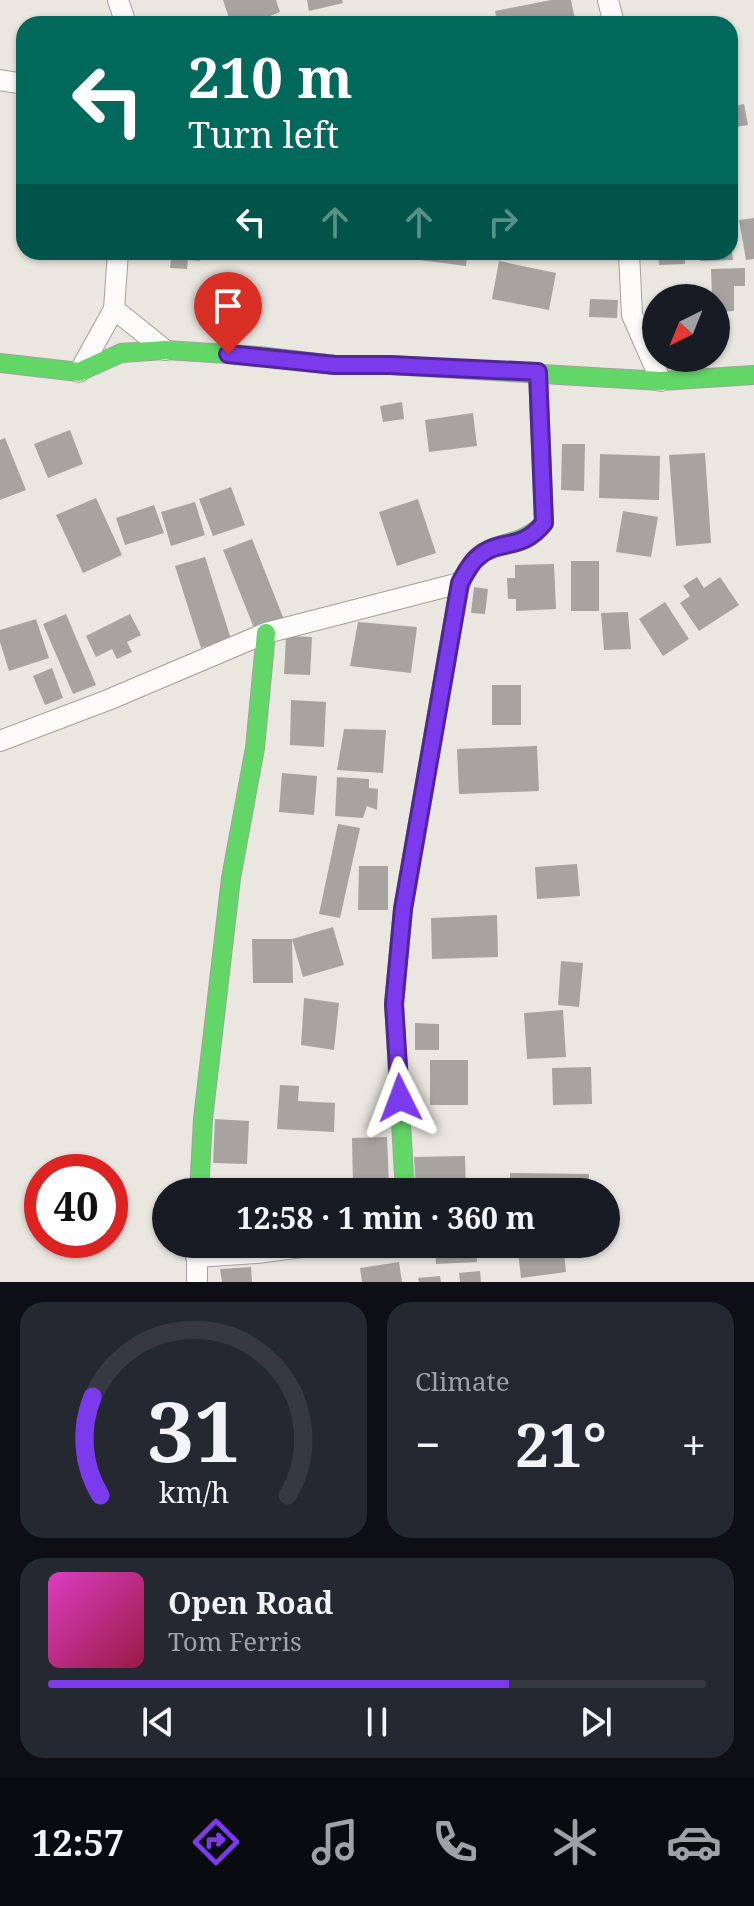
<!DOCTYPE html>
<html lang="en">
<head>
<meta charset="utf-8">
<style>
	body { margin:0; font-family:"Noto Serif",serif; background:#242831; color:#f1f3f6; height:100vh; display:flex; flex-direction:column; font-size:30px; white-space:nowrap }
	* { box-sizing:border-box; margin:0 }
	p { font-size:26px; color:#9ea1a6 }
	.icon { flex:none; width:44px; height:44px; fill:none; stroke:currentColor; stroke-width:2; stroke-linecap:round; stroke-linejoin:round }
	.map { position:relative; height:1282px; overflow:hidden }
	.details { display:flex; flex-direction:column; gap:20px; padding:20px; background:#0d0f14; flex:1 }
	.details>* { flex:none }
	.banner { position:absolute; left:16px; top:16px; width:722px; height:244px; border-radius:24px; box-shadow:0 2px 6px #0004; background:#00695c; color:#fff; overflow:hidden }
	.needle { width:52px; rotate:223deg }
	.buttons { position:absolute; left:642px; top:284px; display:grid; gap:16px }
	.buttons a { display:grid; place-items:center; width:88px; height:88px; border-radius:50%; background:#171b24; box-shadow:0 2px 6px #0004; font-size:40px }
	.speed { position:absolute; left:24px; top:1154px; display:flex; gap:16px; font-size:40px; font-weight:700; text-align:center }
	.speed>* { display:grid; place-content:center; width:104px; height:104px; border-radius:50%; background:#171b24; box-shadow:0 2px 6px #0004; line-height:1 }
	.speed .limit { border:12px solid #d22; background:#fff; color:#111 }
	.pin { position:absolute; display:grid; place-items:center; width:68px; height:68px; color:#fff; margin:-82px -34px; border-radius:50% 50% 50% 0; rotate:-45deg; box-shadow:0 0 8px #0007 }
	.pin .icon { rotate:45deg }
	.me { position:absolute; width:88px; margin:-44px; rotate:357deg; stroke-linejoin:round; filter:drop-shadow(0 0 6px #0008) }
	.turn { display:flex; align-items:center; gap:28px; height:168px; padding:0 40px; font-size:36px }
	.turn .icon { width:104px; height:104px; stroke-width:2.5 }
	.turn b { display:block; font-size:56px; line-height:68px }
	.lanes { display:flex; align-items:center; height:76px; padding:0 40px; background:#0003; justify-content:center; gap:40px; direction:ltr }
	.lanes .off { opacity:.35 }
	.big { font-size:60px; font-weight:700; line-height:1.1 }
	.details .tile { flex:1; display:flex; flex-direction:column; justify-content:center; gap:12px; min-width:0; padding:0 28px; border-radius:24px; background:#242831 }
	.details .dial { align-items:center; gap:0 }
	.dial svg { height:208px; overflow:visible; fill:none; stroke:#363941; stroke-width:7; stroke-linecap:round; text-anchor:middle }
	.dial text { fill:#f1f3f6; stroke:none }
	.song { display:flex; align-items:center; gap:24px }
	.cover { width:96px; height:96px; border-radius:12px; background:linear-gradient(135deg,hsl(310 70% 55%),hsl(340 70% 35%)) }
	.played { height:8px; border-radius:4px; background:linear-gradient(90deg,#7c3aed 70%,#363941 70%) }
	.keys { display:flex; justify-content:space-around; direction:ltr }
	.heat { display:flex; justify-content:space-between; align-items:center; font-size:44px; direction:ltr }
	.details .tiles { flex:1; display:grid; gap:20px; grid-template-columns:1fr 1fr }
	.tile:last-child { grid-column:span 2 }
	.trip { position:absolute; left:152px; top:1178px; width:468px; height:80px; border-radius:40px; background:#171b24; box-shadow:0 2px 6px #0004; font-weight:700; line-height:80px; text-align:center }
	.tab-bar { display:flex; height:128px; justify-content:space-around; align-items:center; background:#090b0e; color:#9ea1a6 }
	.tab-bar .icon { width:56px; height:56px }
	.tab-bar .active { color:#7c3aed }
	.tab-bar b { font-size:36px; color:#f1f3f6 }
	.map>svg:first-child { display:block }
	.building { fill:#a7a4a0 }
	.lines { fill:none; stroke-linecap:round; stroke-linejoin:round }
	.street-casing { stroke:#a3a09c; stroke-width:22 }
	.fast-casing { stroke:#a3a09c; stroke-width:20 }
	.street { stroke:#fcfbfa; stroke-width:20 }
	.fast { stroke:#63d668; stroke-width:18 }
	.route-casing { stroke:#51269a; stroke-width:20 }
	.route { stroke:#7c3aed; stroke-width:14 }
</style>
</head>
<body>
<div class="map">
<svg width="754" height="1282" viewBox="0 0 754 1282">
	<rect width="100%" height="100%" fill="#eae6e0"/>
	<!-- building -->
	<path class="building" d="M223,0H276L280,12L250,24H231Z
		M307,0H342L343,3L309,11Z
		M551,0H571L576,24H498L495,11Z
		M21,98H24V135L16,134Z
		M744,104L748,125L735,127L731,107Z
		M754,218V259L746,260L739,220Z
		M158,252H201L200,261L188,260L187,269L170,268L171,259L157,258Z
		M405,252H468L466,266L404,258Z
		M553,252H580V258Z
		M658,252H685V264L659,265Z
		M700,252H732L733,260L700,261Z
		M499,261L556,273L549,310L492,299Z
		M745,268V286H734V311L716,312V298H712L711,269Z
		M590,299L618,300L617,318L589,317Z
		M402,402L404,419L383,422L380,406Z
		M473,413L477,446L429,452L425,420Z
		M70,430L83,464L48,478L34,444Z
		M5,438L26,490L0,500V440Z
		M562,444H585L584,491L561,490Z
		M705,453L711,543L676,546L669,455Z
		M600,454L660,456L659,500L599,498Z
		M231,487L245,525L213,536L199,499Z
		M96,498L122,555L83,573L56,515Z
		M418,499L436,553L397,566L379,512Z
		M195,502L205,535L171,546L161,512Z
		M154,505L164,533L125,545L116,518Z
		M623,511L658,517L651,557L616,552Z
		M252,539L285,622L256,633L223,550Z
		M205,557L231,639L201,648L175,566Z
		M571,561H599V611H571Z
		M554,564L556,609L516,611V599H508L507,578H515V565Z
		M697,577L704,588L720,577L739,605L699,631L680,603L690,596L683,586Z
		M474,587L488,589L485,614L471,613Z
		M665,602L689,639L663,656L639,619Z
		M628,612L631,649L604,650L601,613Z
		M66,614L96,685L73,694L43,624Z
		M130,614L141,635L127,642L132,652L117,659L112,649L96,657L86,636Z
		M36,619L49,658L9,671L0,642V630Z
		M358,622L417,627L411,673L350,666Z
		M286,636L312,637L310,675L284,674Z
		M52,668L63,698L45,705L33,676Z
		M492,685H521V725H492Z
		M291,700L326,702L324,747L290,745Z
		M344,729L386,730L383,773L337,770Z
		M537,746L539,791L459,794L457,749Z
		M282,773L317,776L314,815L279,812Z
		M337,777L369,779V788L378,789L377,810L367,806L363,818L335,816Z
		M338,824L360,828L340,918L319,914Z
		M577,864L580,896L537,899L535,867Z
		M359,866H388V910H358Z
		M497,915L498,957L432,959L431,918Z
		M333,927L344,965L303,977L292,939Z
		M252,939H292L293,983H253Z
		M561,961L583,963L579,1007L558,1005Z
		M304,998L339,1003L334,1050L301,1045Z
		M563,1010L566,1057L527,1059L524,1013Z
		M415,1023L439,1024V1050H415Z
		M430,1060H468V1105H430Z
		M591,1067L592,1104L553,1105L552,1068Z
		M280,1085L299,1086L298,1101L335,1103L334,1132L277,1129Z
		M215,1119L249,1121L247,1164L213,1163Z
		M387,1137L389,1185L353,1186L352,1138Z
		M465,1156L466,1192H416L414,1157Z
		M510,1173L589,1174V1192H510Z
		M380,1244L383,1254L373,1256L370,1246Z
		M435,1244H476L477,1262L436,1264Z
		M517,1244H563L566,1272L521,1278Z
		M399,1262L402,1282H362L360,1268Z
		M251,1267L252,1282H222L220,1269Z
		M480,1271L481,1282H460L459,1273Z
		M440,1276L441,1282H419L418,1278Z"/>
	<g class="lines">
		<!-- street casing -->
		<g class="street-casing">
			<path id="street" d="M118,0L126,24
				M608,0L614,24
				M0,80L24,84
				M629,252L632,315L661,381
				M114,309L165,350
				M79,372L114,309L118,252
				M0,741L108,700L266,633L460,583
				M196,1257L257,1253L324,1244
				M197,1282V1244"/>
		</g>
		<!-- fast casing -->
		<g class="fast-casing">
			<path id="fast" d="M0,363L79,372L121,353L165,350L259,356L335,365H390L661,381L754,375
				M199,1192L203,1119L231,878L255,748L266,633
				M405,1192L394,1004L403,909L460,583C465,574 470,564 477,557C498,539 520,548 544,523L538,372"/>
		</g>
		<!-- street -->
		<use href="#street" class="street"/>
		<!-- fast -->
		<use href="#fast" class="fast"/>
	</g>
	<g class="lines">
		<!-- route casing -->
		<g class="route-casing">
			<path id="route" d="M228,354L335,365H390L538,372L544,523C521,552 499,538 478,557C470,563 465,574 460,583L403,909L394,1004L400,1098"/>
		</g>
		<!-- route -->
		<use href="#route" class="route"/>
	</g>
</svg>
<div class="buttons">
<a><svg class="needle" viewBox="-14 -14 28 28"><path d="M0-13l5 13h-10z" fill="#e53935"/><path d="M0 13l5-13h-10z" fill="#9ea1a6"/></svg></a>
</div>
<div class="speed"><div class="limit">40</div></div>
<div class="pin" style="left:228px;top:354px;background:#d93025"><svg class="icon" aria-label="arrive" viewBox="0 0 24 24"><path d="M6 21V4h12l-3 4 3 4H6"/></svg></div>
<svg class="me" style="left:400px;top:1098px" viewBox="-20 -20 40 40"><path d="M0-17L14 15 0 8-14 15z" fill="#7c3aed" stroke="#fff" stroke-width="4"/></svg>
<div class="trip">12:58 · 1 min · 360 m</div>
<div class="banner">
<div class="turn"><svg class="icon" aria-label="left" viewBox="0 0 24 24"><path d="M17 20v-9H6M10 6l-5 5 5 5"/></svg><div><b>210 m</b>Turn left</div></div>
<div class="lanes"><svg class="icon" aria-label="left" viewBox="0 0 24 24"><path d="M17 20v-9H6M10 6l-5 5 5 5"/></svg><svg class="icon off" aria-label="ahead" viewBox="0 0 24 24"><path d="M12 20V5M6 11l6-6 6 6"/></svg><svg class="icon off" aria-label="ahead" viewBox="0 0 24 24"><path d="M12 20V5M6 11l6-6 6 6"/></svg><svg class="icon off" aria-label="right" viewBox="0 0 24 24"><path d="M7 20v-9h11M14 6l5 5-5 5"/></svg></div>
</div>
</div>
<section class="details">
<div class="tiles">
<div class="tile dial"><svg viewBox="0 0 100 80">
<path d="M14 69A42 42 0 1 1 86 69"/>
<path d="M14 69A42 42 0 0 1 11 31" stroke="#7c3aed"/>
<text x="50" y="56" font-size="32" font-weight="700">31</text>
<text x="50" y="72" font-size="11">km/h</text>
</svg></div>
<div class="tile"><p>Climate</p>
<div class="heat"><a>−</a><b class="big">21°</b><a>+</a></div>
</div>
<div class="tile">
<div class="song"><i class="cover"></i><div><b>Open Road</b><p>Tom Ferris</p></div></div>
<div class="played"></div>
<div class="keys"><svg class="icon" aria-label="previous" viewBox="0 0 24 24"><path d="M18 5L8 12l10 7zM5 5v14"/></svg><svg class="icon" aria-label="pause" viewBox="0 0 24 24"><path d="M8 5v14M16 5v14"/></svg><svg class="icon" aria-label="next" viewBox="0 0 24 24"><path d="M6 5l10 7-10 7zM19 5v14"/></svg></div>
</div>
</div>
</section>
<nav class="tab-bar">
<b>12:57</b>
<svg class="icon active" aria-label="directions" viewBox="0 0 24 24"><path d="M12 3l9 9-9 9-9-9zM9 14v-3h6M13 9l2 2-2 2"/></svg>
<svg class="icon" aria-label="music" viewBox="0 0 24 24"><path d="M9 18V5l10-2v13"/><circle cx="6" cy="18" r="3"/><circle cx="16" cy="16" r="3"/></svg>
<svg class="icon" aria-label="phone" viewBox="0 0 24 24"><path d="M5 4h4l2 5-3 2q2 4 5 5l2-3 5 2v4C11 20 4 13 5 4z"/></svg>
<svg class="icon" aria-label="climate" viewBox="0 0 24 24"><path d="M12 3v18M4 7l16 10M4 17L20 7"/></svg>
<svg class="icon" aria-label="car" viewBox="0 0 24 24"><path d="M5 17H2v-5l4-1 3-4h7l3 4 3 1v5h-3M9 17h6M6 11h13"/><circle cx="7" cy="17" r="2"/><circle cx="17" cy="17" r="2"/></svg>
</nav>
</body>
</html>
